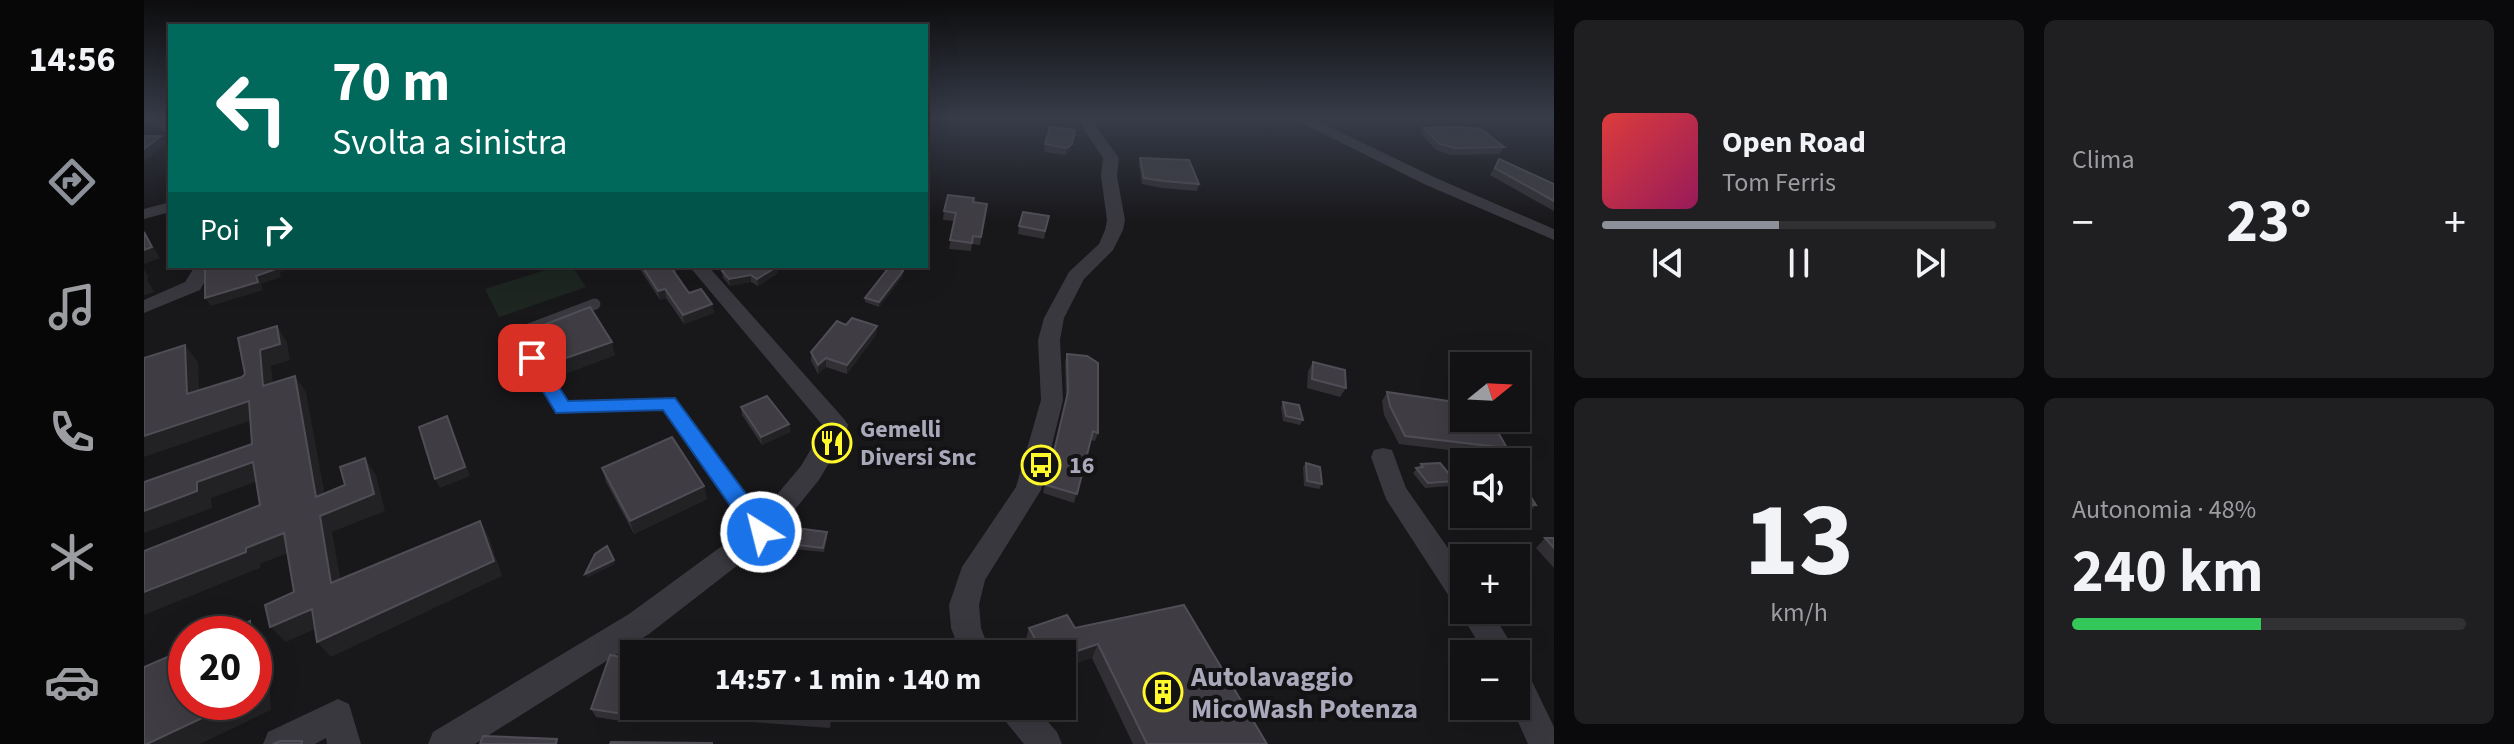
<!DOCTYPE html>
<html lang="it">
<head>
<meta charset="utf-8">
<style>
	body { margin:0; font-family:"Source Sans 3",sans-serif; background:#1f1f22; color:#f1f3f6; height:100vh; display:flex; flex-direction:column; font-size:30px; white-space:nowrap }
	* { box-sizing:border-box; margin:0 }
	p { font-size:26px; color:#9c9da0 }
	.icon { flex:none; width:44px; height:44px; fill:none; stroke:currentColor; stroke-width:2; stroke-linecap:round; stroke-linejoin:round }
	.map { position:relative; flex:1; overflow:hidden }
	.drawer { display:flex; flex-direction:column; gap:20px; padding:20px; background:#0a090b; width:960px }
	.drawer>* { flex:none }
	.top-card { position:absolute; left:24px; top:24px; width:760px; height:244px; border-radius:0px; box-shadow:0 8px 32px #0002,0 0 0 2px #313134; background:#00695c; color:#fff; overflow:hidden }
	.needle { width:52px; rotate:72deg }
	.fabs { position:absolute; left:1306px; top:352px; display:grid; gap:16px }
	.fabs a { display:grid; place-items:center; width:80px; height:80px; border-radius:0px; background:#121114; box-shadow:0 8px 32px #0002,0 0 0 2px #313134; font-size:40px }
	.speed { position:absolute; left:24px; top:616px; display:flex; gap:16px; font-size:40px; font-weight:700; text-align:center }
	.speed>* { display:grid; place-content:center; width:104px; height:104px; border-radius:50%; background:#121114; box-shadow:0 8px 32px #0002,0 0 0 2px #313134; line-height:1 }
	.speed .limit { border:12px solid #d22; background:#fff; color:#111 }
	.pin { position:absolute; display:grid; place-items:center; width:68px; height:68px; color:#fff; margin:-34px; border-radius:16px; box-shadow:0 4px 12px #0006 }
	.me { position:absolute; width:88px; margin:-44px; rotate:324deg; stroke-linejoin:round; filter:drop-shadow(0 0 6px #0008) }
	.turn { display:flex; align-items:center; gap:28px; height:168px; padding:0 32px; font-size:36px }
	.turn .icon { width:104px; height:104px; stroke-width:2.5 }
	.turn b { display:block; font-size:56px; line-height:68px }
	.then { display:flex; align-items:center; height:76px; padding:0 32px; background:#0003; gap:16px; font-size:30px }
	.big { font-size:60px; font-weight:700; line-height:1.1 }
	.drawer .widget { flex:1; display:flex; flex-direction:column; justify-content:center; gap:12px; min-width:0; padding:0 28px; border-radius:12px; background:#1f1f22 }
	.drawer .dial { align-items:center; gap:0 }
	.dial b { font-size:104px; line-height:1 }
	.song { display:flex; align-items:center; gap:24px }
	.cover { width:96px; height:96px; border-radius:12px; background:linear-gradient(135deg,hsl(0 70% 55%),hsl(330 70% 35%)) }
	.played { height:8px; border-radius:4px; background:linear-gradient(90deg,#8c9099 45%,#313134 45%) }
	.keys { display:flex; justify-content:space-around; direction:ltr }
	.heat { display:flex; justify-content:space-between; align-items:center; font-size:44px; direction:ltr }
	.charge { height:12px; border-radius:6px; background:linear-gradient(90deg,#34c759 48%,#313134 0) }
	.drawer .tiles { flex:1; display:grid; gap:20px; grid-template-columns:repeat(2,1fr) }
	.trip { position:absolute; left:476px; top:640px; width:456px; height:80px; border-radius:0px; background:#121114; box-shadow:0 8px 32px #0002,0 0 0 2px #313134; font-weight:700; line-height:80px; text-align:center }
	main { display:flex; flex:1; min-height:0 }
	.tabs { display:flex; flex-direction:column; width:144px; justify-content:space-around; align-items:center; background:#070708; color:#9c9da0 }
	.tabs .icon { width:56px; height:56px }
	.tabs .on { color:#8c9099 }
	.tabs b { font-size:36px; color:#f1f3f6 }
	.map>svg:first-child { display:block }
	.green { fill:#1d2621 }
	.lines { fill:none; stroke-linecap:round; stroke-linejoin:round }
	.lane-far1 { stroke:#39383f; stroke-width:11 }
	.lane { stroke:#39383f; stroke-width:14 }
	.street { fill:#39383f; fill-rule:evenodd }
	.wall { fill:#323035 }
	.shaded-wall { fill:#222124 }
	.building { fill:#3f3d43; stroke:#4f4e56; stroke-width:2 }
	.route { fill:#1a73e8; stroke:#114b97; stroke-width:2 }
	.labels { text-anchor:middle; stroke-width:8; stroke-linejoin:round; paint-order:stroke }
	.poi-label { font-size:24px; font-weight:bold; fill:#a9a9bb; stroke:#131215; text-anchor:start }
	.near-poi-label { font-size:28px; font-weight:bold; fill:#a9a9bb; stroke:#131215; text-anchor:start }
</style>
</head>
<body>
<main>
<nav class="tabs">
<b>14:56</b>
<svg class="icon on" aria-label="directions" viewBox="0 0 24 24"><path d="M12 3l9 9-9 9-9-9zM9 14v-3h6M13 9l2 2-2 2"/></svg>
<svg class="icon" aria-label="music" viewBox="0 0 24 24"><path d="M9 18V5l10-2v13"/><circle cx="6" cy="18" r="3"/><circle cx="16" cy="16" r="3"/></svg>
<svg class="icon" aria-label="phone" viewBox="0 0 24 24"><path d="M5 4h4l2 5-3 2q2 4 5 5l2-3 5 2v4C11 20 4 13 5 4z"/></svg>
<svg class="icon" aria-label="climate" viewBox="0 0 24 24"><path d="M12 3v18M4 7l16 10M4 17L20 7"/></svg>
<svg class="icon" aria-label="car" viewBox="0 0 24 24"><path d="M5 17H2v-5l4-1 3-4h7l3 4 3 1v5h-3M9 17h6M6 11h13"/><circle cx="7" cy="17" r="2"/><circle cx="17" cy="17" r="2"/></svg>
</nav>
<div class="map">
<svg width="1410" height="744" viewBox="0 0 1410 744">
	<rect width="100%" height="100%" fill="#18171a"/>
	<!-- green -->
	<path class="green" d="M414,266H428L442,287L355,317L341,289Z"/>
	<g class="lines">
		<!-- lane-far1 -->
		<path class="lane-far1" d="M451,304L372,334L419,408L525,403L577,476"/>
		<!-- lane -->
		<path class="lane" d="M575,474L617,532"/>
		<!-- street -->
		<path class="street" d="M937,118H951L953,128L975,158L973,176L981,220L979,230L969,250L940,279L920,318L916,340L919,400L897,490L841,580L835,605L837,628L847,654H817L807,628L805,605L818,567L872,487L897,400L894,340L900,318L925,272L955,244L961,230L963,220L957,176L959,158L939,128Z
			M1148,118H1167L1292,178L1410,229V240L1280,184Z
			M26,202V212L0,219V209Z
			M51,266H69L56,290L0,313V300L41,282Z
			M545,266H564L700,419L704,425L701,436L675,480L626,540L505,634L331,744H284L289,732L485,614L608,524L657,466L680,427Z
			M1239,448L1248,450L1262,488L1320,571V610H1347L1373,654L1372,657V654H1341L1320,619L1317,607L1310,604L1242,499L1227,457L1230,450Z
			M1372,667L1383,671L1410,727V744H1384L1367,706H1372Z
			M194,699L205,704L217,744H183L182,738L171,744H119L124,732Z
			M853,706H890L913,732L918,744H880L858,717Z"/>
	</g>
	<!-- wall -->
	<path class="wall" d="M1,118H26V133L5,125Z
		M1280,128L1360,147L1355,154L1307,155L1292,150L1277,134Z
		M931,130L926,151L921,155L900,152L901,144Z
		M996,158L1055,184L1053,191L1018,188L998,184L995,164Z
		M1355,159L1410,184V211L1346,175Z
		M829,202L843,204L836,245L828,244L827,251L805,249L810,221L799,220L800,211Z
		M905,216L900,239L874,234L875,226Z
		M494,266H532L533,270L531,273L545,293L568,304L570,313L540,324L522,298L516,300Z
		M634,269V273L614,286L607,282L586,286L579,278L578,271Z
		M759,271V276L735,307L721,302V298Z
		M702,325L733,326L732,335L703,374L682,367L674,374L667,361V352Z
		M384,331L471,355L410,378L389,344Z
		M923,354L954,433L951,441L947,440L930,503L899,493L922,401L921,362Z
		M1169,362L1202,388L1196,397L1163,388L1164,371Z
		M1310,386L1363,448L1356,456L1365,462H1332L1336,458L1354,456L1255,444L1240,415L1238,401L1243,392L1307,402L1304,394Z
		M1139,402L1159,420L1156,425L1139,421L1137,407Z
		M597,407L645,424L646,432L618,445L598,415Z
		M1162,463L1178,484L1175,489L1160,486L1159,467Z
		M1277,464L1311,481L1307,486L1281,488L1269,473Z
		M458,468L560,486L563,499L490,534L462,482Z
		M1372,474L1392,505L1385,512L1372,511Z
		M683,537L680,552L627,547V542Z
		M1401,538H1410V568L1392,548Z
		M885,628H931L1123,744H989L948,658L918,654H887L881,642Z
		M466,655L483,722L452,717L447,709Z
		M689,706L686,728L594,721L591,710Z"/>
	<!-- shaded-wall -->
	<path class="shaded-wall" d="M17,136L22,144L0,161V149Z
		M928,144L926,151L921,155L923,148Z
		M0,231L16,258L0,264Z
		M131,266L151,267L136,272L137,277L117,284L119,290L67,306L61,298Z
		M528,266H532L533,270L529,274Z
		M630,266H640L634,269V273L614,286L613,279Z
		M0,269L5,278L3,279L10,292L0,295Z
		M759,271V276L735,307V302Z
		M607,275V282L586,286L585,279Z
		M521,289L522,298L516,300L514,291Z
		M568,304L570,313L540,324L539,315Z
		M133,326L143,342L146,360L127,366L131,402L119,386L116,350Z
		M733,326L732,335L703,374V365Z
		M468,342L471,355L410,378L405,364Z
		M41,345L54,362L56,411L43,394Z
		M682,358V367L674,374V365Z
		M151,376L162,392L184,512L221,458L232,475L241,511L188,532L200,599L187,583Z
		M105,401L117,417L0,457V436Z
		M303,416L307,426L326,476L296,488L291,479Z
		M645,424L646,432L618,445L617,437Z
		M109,462L122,478L67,498L68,508L0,533V511L53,482Z
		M560,486L563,499L490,534L486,521Z
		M336,521L345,537L358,576L187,657L173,642Z
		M140,533L154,549L116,564V568L0,615V592L102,548Z
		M470,560L471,564L443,578L441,574Z
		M168,609L182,624L142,642L126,627Z
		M106,621L123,638L127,710L56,744H3L92,702H110V634H106Z
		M954,644L948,658L918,669V656Z
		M490,681V700L483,722L479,714Z
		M687,706H689L686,728V718Z"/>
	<!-- building -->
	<path class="building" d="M3,118H26V127Z
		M906,127L931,130L928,144L923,148L901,144Z
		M1315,127L1337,129L1360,147L1311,148L1296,144L1280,128Z
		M0,136H17L0,149Z
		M996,158L1045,160L1055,184L1020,181L1000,178Z
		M1355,159L1410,184V201L1351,168Z
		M804,195L830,198L829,202L843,204L837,237L829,236L828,243L806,240L812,213L800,211Z
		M879,212L905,216L901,231L875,226Z
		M0,232L8,247L0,250Z
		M62,266H131L132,269L112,276L114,282L61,298V269Z
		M498,266H526L545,293L557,289L568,304L539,315L521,289L514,291Z
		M587,266H634L613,279L607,275L585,279L578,271Z
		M746,266H752L759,271L735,302L721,298Z
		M446,307L468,342L405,364L384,331Z
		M708,318L733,326L703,365L682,358L674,365L667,352L693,321L702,325Z
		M133,326L136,344L116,350L119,386L151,376L172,497L201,485L196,467L221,458L230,494L176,516L187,583L336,521L350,561L173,642L168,609L126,627L121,605L150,592L140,533L102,548V552L0,592V551L116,505L109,462L53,482V491L0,511V482L108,444L105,401L0,436V358L41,345L43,394L98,377L101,374L94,338Z
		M923,354L943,356L954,363V433L949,431L933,494L902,485L924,392Z
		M1169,362L1201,370L1202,388L1168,379Z
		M1310,386L1320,388V418H1346L1363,448L1261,436L1246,406L1243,392L1318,403Z
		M623,396L645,424L617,437L597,407Z
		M1139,402L1155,405L1159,420L1142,416Z
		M303,416L321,467L291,479L275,427Z
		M528,437L560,486L486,521L458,468Z
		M1360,456L1365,462H1339L1336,458Z
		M1162,463L1176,467L1178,484L1163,481Z
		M1296,463L1311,481L1284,483L1272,468L1279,467L1277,464Z
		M1372,474L1392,505L1372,503Z
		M637,526L683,532L679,548L627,542Z
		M1401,538H1410V548Z
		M463,546L470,560L441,574L451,554Z
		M1040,605L1123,744H1003L954,644L918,656V654H900L885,628L923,615L931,628Z
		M106,621V634H76Z
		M42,649V702H92L3,744H0V667Z
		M466,655L490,659V681L479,714L447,709Z
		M592,706H687L686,718L591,710Z
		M339,736L413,739L412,744H336Z
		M136,741H158V744H129Z
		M467,742L569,743L466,744Z"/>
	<!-- sky -->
	<linearGradient id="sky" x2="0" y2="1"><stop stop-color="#0d0d0e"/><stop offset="0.53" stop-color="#373c49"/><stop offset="1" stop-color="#373c49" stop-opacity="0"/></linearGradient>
	<rect width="1410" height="222" fill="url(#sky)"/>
	<!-- route -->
	<path class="route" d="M388,352L394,354L424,401L531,398L625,525L628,532L625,538L617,541L609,538L519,410L412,413L379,358Z"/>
	<!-- icons -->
	<defs>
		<g id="restaurant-ring" transform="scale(2)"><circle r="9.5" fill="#131215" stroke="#fff82a" stroke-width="1.5"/><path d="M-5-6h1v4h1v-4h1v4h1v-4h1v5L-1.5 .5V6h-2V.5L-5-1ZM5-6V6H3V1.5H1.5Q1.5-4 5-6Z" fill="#fff82a"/></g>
		<g id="bus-ring" transform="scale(2)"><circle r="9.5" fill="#131215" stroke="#fff82a" stroke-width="1.5"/><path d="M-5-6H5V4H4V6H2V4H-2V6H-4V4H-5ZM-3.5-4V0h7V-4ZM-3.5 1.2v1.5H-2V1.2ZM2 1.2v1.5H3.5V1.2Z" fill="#fff82a"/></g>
		<g id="building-ring" transform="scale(2)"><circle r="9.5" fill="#131215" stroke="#fff82a" stroke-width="1.5"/><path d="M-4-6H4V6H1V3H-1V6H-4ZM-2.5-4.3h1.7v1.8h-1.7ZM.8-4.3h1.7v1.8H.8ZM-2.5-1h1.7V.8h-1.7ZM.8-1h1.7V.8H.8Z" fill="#fff82a"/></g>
	</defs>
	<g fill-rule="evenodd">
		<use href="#restaurant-ring" x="688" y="443"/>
		<use href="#bus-ring" x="897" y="465"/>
		<use href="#building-ring" x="1019" y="692"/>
	</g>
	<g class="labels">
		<!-- poi labels -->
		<g class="poi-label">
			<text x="716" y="437">Gemelli<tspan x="716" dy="28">Diversi Snc</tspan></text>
			<text x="925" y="473">16</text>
		</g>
		<!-- near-poi labels -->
		<g class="near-poi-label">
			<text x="1047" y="686">Autolavaggio<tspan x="1047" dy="32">MicoWash Potenza</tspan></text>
		</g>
	</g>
</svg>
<div class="fabs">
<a><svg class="needle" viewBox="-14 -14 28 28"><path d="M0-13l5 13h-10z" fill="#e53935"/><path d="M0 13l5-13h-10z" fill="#9c9da0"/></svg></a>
<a><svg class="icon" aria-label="sound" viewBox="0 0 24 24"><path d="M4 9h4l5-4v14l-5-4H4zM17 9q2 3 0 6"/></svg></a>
<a>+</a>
<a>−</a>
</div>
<div class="speed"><div class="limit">20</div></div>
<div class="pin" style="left:388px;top:358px;background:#d93025"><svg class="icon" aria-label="arrive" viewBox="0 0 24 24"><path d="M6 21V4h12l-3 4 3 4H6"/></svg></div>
<svg class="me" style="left:617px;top:532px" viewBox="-20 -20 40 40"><circle r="17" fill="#1a73e8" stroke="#fff" stroke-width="3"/><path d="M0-11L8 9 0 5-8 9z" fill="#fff"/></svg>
<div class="trip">14:57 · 1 min · 140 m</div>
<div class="top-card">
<div class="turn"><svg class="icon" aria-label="left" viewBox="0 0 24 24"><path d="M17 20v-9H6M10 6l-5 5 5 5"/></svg><div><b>70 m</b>Svolta a sinistra</div></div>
<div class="then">Poi<svg class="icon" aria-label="right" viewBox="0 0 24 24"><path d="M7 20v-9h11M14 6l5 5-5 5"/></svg></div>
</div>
</div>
<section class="drawer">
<div class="tiles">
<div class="widget">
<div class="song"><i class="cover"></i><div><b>Open Road</b><p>Tom Ferris</p></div></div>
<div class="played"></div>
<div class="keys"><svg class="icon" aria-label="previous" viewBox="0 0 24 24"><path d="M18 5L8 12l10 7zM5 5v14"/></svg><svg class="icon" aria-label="pause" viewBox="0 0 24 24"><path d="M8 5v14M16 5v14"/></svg><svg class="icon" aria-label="next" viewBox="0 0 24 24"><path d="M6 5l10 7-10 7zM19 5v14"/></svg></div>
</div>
<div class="widget"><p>Clima</p>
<div class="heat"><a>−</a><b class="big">23°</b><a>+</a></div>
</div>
<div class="widget dial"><b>13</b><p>km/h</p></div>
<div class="widget"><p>Autonomia · 48%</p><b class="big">240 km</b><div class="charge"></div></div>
</div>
</section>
</main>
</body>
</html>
